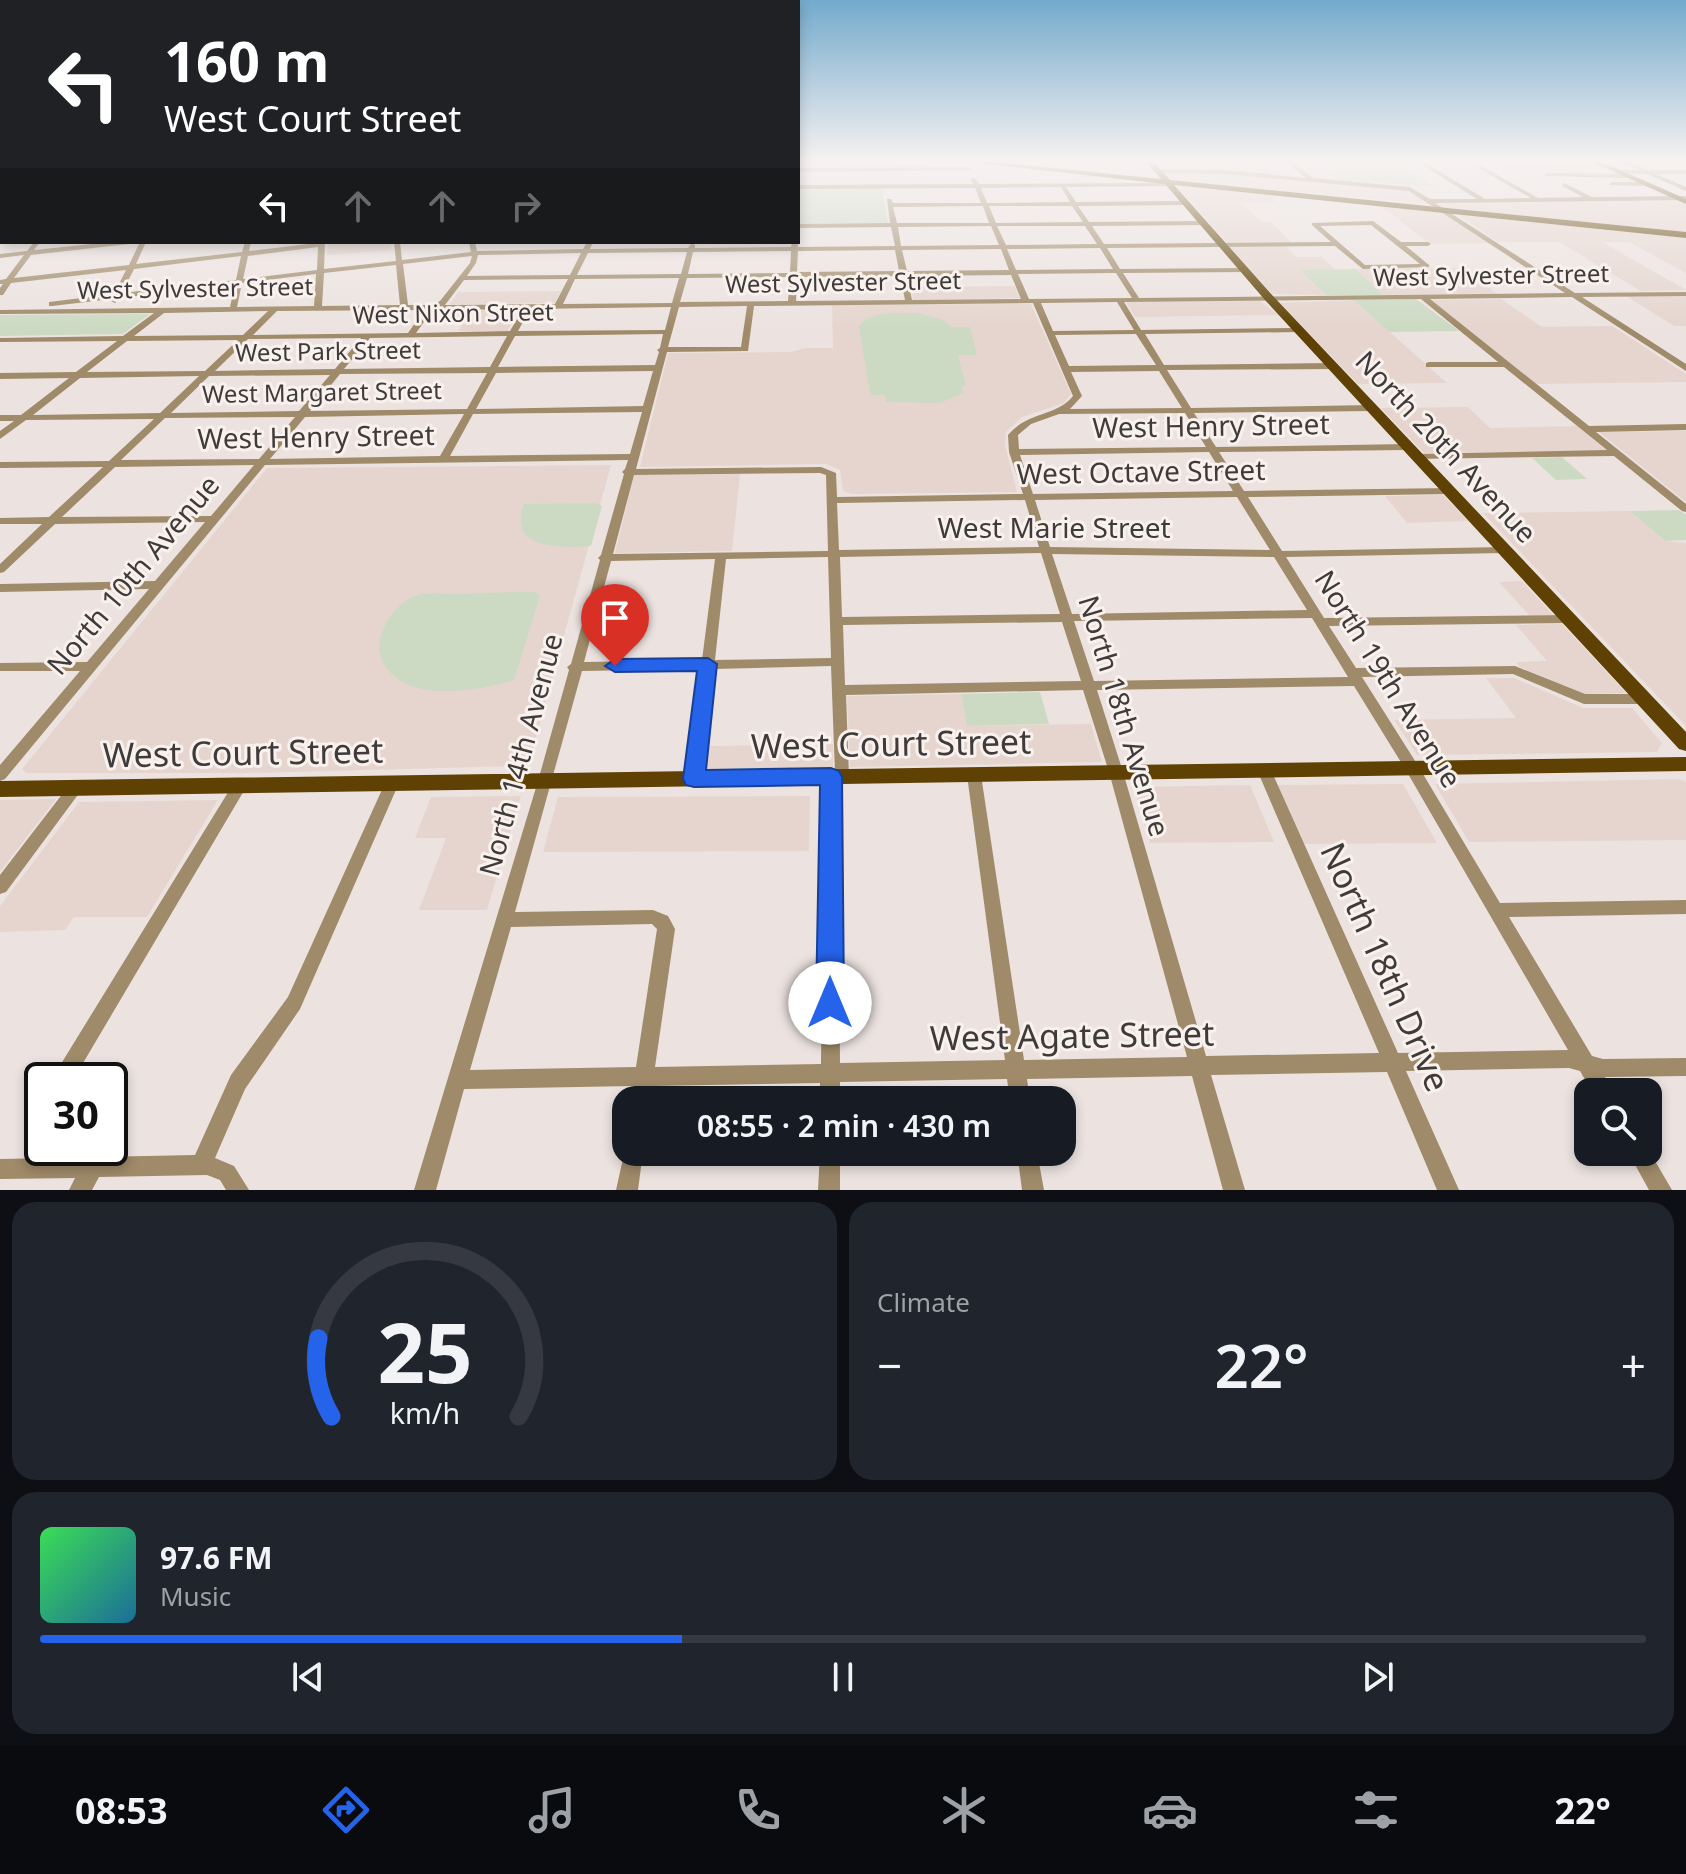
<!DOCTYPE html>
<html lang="en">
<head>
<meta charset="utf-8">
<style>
	body { margin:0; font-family:"Noto Sans",sans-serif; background:#20242c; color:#f1f3f6; height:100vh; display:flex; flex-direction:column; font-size:30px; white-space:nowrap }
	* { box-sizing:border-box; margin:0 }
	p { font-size:26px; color:#9ea1a6 }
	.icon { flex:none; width:44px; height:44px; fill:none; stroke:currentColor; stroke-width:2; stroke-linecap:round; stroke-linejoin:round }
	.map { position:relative; height:1190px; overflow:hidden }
	.details { display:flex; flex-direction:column; gap:12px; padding:12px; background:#0d0f14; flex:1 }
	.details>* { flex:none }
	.banner { position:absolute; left:0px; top:0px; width:800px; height:244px; box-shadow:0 4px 12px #0003; background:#202124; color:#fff; overflow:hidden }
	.tools { position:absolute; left:1574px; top:1078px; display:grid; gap:16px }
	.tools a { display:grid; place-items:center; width:88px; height:88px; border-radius:16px; background:#171b24; box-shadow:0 4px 12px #0003; font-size:40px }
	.speed { position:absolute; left:24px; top:1062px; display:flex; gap:16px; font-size:40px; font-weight:700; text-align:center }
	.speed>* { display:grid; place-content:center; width:104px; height:104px; border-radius:50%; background:#171b24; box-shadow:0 4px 12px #0003; line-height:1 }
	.speed .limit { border:4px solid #111; border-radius:12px; background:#fff; color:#111 }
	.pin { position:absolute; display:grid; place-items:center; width:68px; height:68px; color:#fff; margin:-82px -34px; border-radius:50% 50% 50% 0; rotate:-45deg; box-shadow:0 0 8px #0007 }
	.pin .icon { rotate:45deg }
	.me { position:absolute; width:88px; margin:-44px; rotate:0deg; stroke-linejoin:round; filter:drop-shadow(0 0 6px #0008) }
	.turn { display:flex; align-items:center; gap:28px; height:168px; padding:0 32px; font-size:36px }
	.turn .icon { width:104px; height:104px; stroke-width:2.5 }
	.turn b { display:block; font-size:56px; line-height:68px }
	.lanes { display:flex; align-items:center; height:76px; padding:0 32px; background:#0003; justify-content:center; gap:40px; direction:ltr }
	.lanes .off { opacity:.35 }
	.big { font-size:60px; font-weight:600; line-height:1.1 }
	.details .widget { flex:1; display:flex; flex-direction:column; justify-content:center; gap:12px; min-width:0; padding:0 28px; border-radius:24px; background:#20242c }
	.details .dial { align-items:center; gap:0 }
	.dial svg { height:208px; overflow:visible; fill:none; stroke:#363941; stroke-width:7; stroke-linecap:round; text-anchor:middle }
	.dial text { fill:#f1f3f6; stroke:none }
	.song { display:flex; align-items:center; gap:24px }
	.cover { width:96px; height:96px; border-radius:12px; background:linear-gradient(135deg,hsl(130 70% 55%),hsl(200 70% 35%)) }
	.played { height:8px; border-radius:4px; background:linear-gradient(90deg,#2563eb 40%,#363941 40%) }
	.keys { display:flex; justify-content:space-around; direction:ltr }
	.heat { display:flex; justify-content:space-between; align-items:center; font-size:44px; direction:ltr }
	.details .tiles { flex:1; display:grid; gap:12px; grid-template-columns:1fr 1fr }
	.widget:last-child { grid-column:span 2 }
	.trip { position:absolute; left:612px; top:1086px; width:464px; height:80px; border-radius:24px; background:#171b24; box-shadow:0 4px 12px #0003; font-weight:600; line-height:80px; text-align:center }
	.tabs { display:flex; height:128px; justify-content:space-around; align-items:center; background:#090b0e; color:#9ea1a6 }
	.tabs .icon { width:56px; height:56px }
	.tabs .selected { color:#2563eb }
	.tabs b { font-size:36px; color:#f1f3f6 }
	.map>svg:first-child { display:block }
	.built { fill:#e5d5ce }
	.green { fill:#ccdac3 }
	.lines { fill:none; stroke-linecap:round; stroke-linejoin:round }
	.minor { fill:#9f8a69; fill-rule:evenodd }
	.major { fill:#5e4103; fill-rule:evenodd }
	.route { fill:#2563eb; stroke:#184099; stroke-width:2 }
	.labels { text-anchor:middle; stroke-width:6; stroke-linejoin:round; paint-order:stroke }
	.far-street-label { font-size:24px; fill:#3f3b3a; stroke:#f9f1ed }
	.street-label { font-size:28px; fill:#3f3b3a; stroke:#f9f1ed }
	.near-street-label { font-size:34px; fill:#3f3b3a; stroke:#f9f1ed }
</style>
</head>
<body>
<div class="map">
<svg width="1686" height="1190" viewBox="0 0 1686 1190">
	<rect width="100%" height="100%" fill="#ece3e0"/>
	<!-- built -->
	<path class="built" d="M1495,162H1593L1608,169L1510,170Z
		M1163,172H1204L1407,189L1430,204L1171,181Z
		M1177,186L1269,194L1277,202L1241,203L1262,222H1271L1293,244H1228Z
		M1677,200L1686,203V234L1446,209L1434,202Z
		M1381,206L1445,212L1491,243L1430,244Z
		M1455,213L1686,237V273L1629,242H1602L1686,290L1641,291L1559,242H1498Z
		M328,242H390L391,250L330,255H327Z
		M1286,246L1296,257H1322L1336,270H1301L1326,295L1272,294L1230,247Z
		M1463,268L1497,294L1383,295L1356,269Z
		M1014,286L1020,298L913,300L911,287Z
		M561,291L555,303L450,304L458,292Z
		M1626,296H1686V326H1674Z
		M1501,299L1542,327L1612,326L1686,374V382L1536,384L1428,300Z
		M1354,300L1429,367L1447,383L1358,384L1280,303Z
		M1260,301L1278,315L1135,317L1126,302Z
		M1031,304L1071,394L1064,403L1022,417L1006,432L1005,445L1017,492L851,494L843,491L840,470L826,464L640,467L668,353L791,352L805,348H833L832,305Z
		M520,309L507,331H458L465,320H426L434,310Z
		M1468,407L1490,428L1577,426L1607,451L1424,453L1381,408Z
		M1686,431V502L1599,432Z
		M611,465L529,763L523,766L250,773H26L22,769L267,468Z
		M740,474L732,551L615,553L634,475Z
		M1443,495L1468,521L1407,523L1385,496Z
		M1630,511L1665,541L1686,543V726L1483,513Z
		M1522,581L1553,615H1529L1499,582Z
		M1562,624L1626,693L1582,694L1520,667L1516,662L1547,661L1516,625Z
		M1486,678H1514L1583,708H1632L1662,743L1657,752L1417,755L1394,720L1516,718Z
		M961,694L967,726L1091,724L1102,762L850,767L847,696Z
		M833,744V767L704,769L707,747L711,746Z
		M1679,779L1686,782V840L1469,842L1435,784Z
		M1403,784L1437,843L1302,844L1276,785Z
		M1250,785L1274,842L1150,843L1134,787Z
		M521,796L487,910H419L446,838H415L431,797Z
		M810,796L809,851L543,852L558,797Z
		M56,799L0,872V800Z
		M218,800L147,917H74L65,930L0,932V906L79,802Z"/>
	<!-- green -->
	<path class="green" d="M1345,162H1395L1435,187L1339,180L1326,171L1355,170Z
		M882,188L888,223L798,224V189Z
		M1356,269L1383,295H1326L1300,270Z
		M1416,299L1459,331L1389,332L1354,300Z
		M918,313L943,320L951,327H970L977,355H958L966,385L961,387L964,393L940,403L886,402L885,395H870L859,326C875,309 894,314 918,313Z
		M150,314L123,334L0,336V315Z
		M1562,457L1587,479L1556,480L1532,458Z
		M596,503L602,506L591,546C559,548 507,550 524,504Z
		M1679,510L1686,515V540L1665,541L1630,511Z
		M534,592L540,596L514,680C477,691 399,706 381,657C376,643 382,629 390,617C396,609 407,597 418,595C429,592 443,594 455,594C481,593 508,592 534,592Z
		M1040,692L1049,724L967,726L961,694Z"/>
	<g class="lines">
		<!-- minor -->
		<path class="minor" d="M1286,162H1292L1313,178L1410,187L1430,199H1477L1417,162H1424L1485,199L1531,198L1478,168L1480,165L1538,198L1583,197L1562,186L1564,183L1592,197L1686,196V200L1435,203L1575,293L1686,292V296L1582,297L1686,364V371L1572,297L1430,299L1589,426L1686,424V430L1596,432L1686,504V512L1682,511L1614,456L1413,459L1412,457L1417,454L1607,450L1504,367H1426V363L1429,362H1498L1421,299L1124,302L1141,330L1299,328L1303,330L1299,332L1145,334L1164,365L1333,363L1337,366L1333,369L1167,370L1191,408L1372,405L1377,408L1372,411L1194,413L1216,447L1408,444L1413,447L1408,450L1219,452L1244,491L1450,488L1455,491L1450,494L1248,497L1282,551L1505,547L1511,550L1505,553L1286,557L1324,618L1570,615L1576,619L1570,623L1329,626L1356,668L1515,666L1585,694H1644L1649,696L1651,699L1649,702L1644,704H1584L1513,674L1362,677L1417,764L1500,903L1686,900V914L1509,917L1592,1056L1603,1059L1686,1058V1076L1605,1077L1613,1092H1592L1580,1071L1569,1068L1406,1071L1459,1190H1437L1387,1072L1211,1075L1245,1190H1223L1192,1076L1027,1079L1030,1100H1010L1007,1079L840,1082V1100H820V1083L653,1086L651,1100H631L633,1086L464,1089L436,1190H414L538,781L569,670L567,667L571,664L600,560L598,558L601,555L624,474L622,472L625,469L628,460L265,465L5,779L0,781V765L80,671H0V663L87,662L149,589L0,592V584L155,581L205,522L55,524L4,572L0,573V564L42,524H0V518L49,517L103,467L0,468V462L109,461L154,419L26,420L0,439V431L14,421H0V415H21L69,378L0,379V373L76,372L117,341L0,342V338L123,336L154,313L0,314V310L230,307L235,284L120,298L115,303L111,301L112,299L52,306H49V302L114,294L126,270L11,283L3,295H0V288L3,284H0V280L6,279L24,255L0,258V254L27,251L34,242H40L34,250L111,242H132L129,244L31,255L14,278L129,265L140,242H146L136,264L242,252L245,242H251L249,251L325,242L324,269L396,261L394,242H400L402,260L471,252L469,242H475L477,251L583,249L587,242H593L590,249L688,248L692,243L695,245V248L791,247L792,242H798V247L895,246L891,227L798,228V224L890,223L887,199H891L893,203H981L975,188L798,189V185L973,184L971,179L974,177L979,184L1170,183L1172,186L1066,187L1076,202L1186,201L1189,203L1186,205L1078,206L1089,222L1203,221L1206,223L1203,225L1092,226L1104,244L1331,242L1312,225V223L1373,221L1401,242H1428L1431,244L1428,246H1406L1429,265V267L1363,269L1335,246L1107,248L1120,269L1245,268L1249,270L1245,272L1123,273L1139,298L1565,293L1409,191L1226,174L1157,173L1154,171L1157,169L1226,170L1306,178ZM1061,187L1070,202L987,203L981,188ZM983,206L989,223H897L893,207ZM989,206H1072L1083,222L996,223ZM1371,225L1420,264L1365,265L1320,226ZM991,226L999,245L901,246L898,227ZM997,226H1085L1097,244L1006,245ZM318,247L317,270L243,279L248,256ZM1100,248L1113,269L1016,270L1007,249ZM1001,249L1009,270L907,271L902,250ZM895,250L899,271L797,272L798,251ZM791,251L790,273L688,274L693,252ZM687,252L681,274L577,275L588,253ZM581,253L570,275L467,276L476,263L478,255ZM241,256L236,280L122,293L134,269ZM472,256L470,263L440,301L432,305H408L403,264ZM396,265L400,305L322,306L324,273ZM1116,273L1132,298L1029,299L1018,274ZM316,274L314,306L237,307L242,283ZM1011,275L1021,299L912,300L907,276ZM900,276L905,300L796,301L797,277ZM790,277L788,301L680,302L687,278ZM679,278L672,303L563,304L575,279ZM568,279L555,304L445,305L464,280ZM1117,302L1134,330L1053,331L1041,303ZM1033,303L1073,396C1056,417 1028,411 1008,435L1009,452L1023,494L837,497L836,473L821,467L636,469L667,352L748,351L754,306ZM747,306L741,347H668L679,307ZM671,307L665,330L518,331L530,309ZM523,309L510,331L416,333L431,312L435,310ZM424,310L408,333L253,335L277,311ZM268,311L243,335L134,336L164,313ZM663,334L660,348L657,350L659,352L655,365L498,367L515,336ZM1136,334L1156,365L1069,366L1055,335ZM507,336L490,367L344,369L370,338ZM361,338L335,369L215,371L248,339ZM238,340L205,371L87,372L127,341ZM653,371L643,406L476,409L496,373ZM1159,371L1182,408L1070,409L1082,396L1071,372ZM487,373L467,409L310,411L340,374ZM330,375L299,411L171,413L209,376ZM199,376L160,413L33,415L80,378ZM642,412L630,454L450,456L473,414ZM1185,413L1206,447L1019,449L1018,435L1031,424L1059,414ZM464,414L440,456L270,459L305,417ZM295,417L259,459L121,460L165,418ZM1209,452L1233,491L1033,494L1020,455ZM254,465L211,516L62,517L115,467ZM820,473L826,475L828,551L613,554L634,475ZM1237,497L1270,550L1050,547L1035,500ZM1025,500L1039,547L839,550L837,503ZM1041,553L1060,614L842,617L840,557ZM1052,554L1274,557L1307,610L1072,614ZM828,557L831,658L715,660L726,559ZM715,559L702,660L584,662L611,561ZM1312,618L1348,677L1094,681L1074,621ZM1062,622L1081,681L845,685L843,625ZM831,666L835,773H826L824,777L821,1064L655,1067L675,929L668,916L653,910L515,912L582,671L701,669L687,779L689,783L694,785L699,783L701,779L714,669ZM1354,686L1407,772L1568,1050L1398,1053L1271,770L1269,766L1264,764L1259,766L1257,770L1379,1053L1206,1056L1123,772L1097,690ZM1083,690L1109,772L1187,1057L1024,1060L981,775L979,771L974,769L969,771L967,775L1005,1060L840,1063L838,780H847L849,776L846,695ZM652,924L657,929L636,1067L470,1070L511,927Z
			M1622,162H1629L1648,170H1686V174H1656L1686,187V191L1647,174L1616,173L1618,170H1639Z
			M2,166V171L0,172V167Z
			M970,167L972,170L798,172V168Z
			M1547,173L1626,174L1629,176L1626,178L1545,176Z
			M1611,182H1643L1646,184L1643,186L1609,185Z
			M0,191H2V195H0Z
			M0,231H2V235H0Z
			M392,777L397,779L399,783L300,1009L245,1089L215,1158L234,1166L249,1190H226L220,1180L207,1175L99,1177L92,1190H69L75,1178L0,1179V1159L195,1155L231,1075L288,997L385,783L387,779Z
			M240,779L245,781L247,785L245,789L73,1080H54L56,1072L235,781Z
			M75,782L80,784L82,788L80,792L6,892L0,894V875L70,784Z
			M626,1145V1152H643L638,1190H616Z
			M1648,1149L1672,1190H1649L1628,1152H1648Z
			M820,1152H840V1190H818Z
			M1017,1152H1037L1044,1190H1022Z"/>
		<!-- major -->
		<path class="major" d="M970,162H994L1161,179L1146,162H1154L1170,180L1686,232V238L1174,185L1273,296L1686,732V751L1679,749L1265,300L1165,184Z
			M1592,162H1602L1686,199V204Z
			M0,210H2V214H0Z
			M1686,757V771L0,797V781Z"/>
	</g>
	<!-- sky -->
	<linearGradient id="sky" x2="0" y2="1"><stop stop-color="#73aacc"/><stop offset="0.49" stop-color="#f6f2f1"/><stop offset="1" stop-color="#f6f2f1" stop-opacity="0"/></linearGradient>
	<rect width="1686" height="328" fill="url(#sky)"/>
	<!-- route -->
	<path class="route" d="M708,658L717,664L706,770L831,768L839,771L842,777L844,1003L840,1012L830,1015L820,1012L816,1003L820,785L694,787L686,785L683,779L697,671L615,672L605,666L615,659Z"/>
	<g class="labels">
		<!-- far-street labels -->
		<g class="far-street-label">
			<text transform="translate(1491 276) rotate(-1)" y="8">West Sylvester Street</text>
			<text transform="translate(843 283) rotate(-1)" y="8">West Sylvester Street</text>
			<text transform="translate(195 289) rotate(-1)" y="8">West Sylvester Street</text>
			<text transform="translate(453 314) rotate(-1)" y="8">West Nixon Street</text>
			<text transform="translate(328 352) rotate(-1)" y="8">West Park Street</text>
			<text transform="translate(322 393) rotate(-1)" y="8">West Margaret Street</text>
		</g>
		<!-- street labels -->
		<g class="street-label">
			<text transform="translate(1211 426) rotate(-1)" y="10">West Henry Street</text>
			<text transform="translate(316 437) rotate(-1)" y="10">West Henry Street</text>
			<text transform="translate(1446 447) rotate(47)" y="10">North 20th Avenue</text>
			<text transform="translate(1141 472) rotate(-1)" y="10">West Octave Street</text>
			<text x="1054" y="538">West Marie Street</text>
			<text transform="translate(133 575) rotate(-50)" y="10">North 10th Avenue</text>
			<text transform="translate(1388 679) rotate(58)" y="10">North 19th Avenue</text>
			<text transform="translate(1124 716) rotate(73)" y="10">North 18th Avenue</text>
			<text transform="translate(521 755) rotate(-75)" y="10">North 14th Avenue</text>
		</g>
		<!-- near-street labels -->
		<g class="near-street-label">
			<text transform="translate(891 744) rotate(-1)" y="12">West Court Street</text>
			<text transform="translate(243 753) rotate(-1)" y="12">West Court Street</text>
			<text transform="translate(1385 967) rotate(66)" y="12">North 18th Drive</text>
			<text transform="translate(1072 1036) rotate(-1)" y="12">West Agate Street</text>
		</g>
	</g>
</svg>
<div class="tools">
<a><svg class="icon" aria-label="search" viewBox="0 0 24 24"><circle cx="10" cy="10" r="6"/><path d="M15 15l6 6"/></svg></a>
</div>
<div class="speed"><div class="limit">30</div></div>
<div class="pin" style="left:615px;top:666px;background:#d93025"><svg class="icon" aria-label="arrive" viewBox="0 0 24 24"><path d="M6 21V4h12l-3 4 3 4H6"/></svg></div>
<svg class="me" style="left:830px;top:1003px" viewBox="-20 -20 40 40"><circle r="19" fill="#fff"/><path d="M0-13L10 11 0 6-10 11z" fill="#2563eb"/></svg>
<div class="trip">08:55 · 2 min · 430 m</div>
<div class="banner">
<div class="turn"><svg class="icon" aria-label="left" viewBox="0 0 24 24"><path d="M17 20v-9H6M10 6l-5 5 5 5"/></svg><div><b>160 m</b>West Court Street</div></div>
<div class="lanes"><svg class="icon" aria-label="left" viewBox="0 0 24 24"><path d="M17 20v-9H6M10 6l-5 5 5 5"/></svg><svg class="icon off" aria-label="ahead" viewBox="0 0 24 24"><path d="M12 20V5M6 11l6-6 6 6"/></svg><svg class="icon off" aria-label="ahead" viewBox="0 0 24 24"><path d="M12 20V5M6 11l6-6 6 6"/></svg><svg class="icon off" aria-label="right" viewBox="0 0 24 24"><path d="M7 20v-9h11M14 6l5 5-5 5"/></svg></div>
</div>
</div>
<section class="details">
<div class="tiles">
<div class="widget dial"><svg viewBox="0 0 100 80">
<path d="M14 69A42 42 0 1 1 86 69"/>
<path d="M14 69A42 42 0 0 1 9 39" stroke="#2563eb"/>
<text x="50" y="56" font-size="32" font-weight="700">25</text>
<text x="50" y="72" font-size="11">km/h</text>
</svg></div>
<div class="widget"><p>Climate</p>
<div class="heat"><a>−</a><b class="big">22°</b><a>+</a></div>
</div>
<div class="widget">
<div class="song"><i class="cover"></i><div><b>97.6 FM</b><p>Music</p></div></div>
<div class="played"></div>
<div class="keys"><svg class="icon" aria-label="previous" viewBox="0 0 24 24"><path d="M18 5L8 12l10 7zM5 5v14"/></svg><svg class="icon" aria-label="pause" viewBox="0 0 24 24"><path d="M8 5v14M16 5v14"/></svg><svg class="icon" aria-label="next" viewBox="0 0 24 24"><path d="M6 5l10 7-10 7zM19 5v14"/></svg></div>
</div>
</div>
</section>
<nav class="tabs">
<b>08:53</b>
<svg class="icon selected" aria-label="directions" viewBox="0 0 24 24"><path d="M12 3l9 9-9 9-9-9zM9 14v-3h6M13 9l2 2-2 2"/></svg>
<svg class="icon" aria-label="music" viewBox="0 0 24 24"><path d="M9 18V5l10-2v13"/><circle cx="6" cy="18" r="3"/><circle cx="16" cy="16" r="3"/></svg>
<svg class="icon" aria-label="phone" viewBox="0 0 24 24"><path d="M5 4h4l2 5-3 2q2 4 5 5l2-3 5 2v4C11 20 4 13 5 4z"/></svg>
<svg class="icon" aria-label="climate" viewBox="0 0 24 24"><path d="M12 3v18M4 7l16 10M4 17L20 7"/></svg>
<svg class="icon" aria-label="car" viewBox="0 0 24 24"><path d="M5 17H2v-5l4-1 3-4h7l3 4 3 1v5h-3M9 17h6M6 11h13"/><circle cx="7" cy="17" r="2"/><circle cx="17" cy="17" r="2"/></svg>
<svg class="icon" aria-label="filters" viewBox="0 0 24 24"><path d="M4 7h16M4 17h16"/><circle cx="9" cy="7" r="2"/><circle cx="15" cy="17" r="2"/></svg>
<b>22°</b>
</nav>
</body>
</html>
